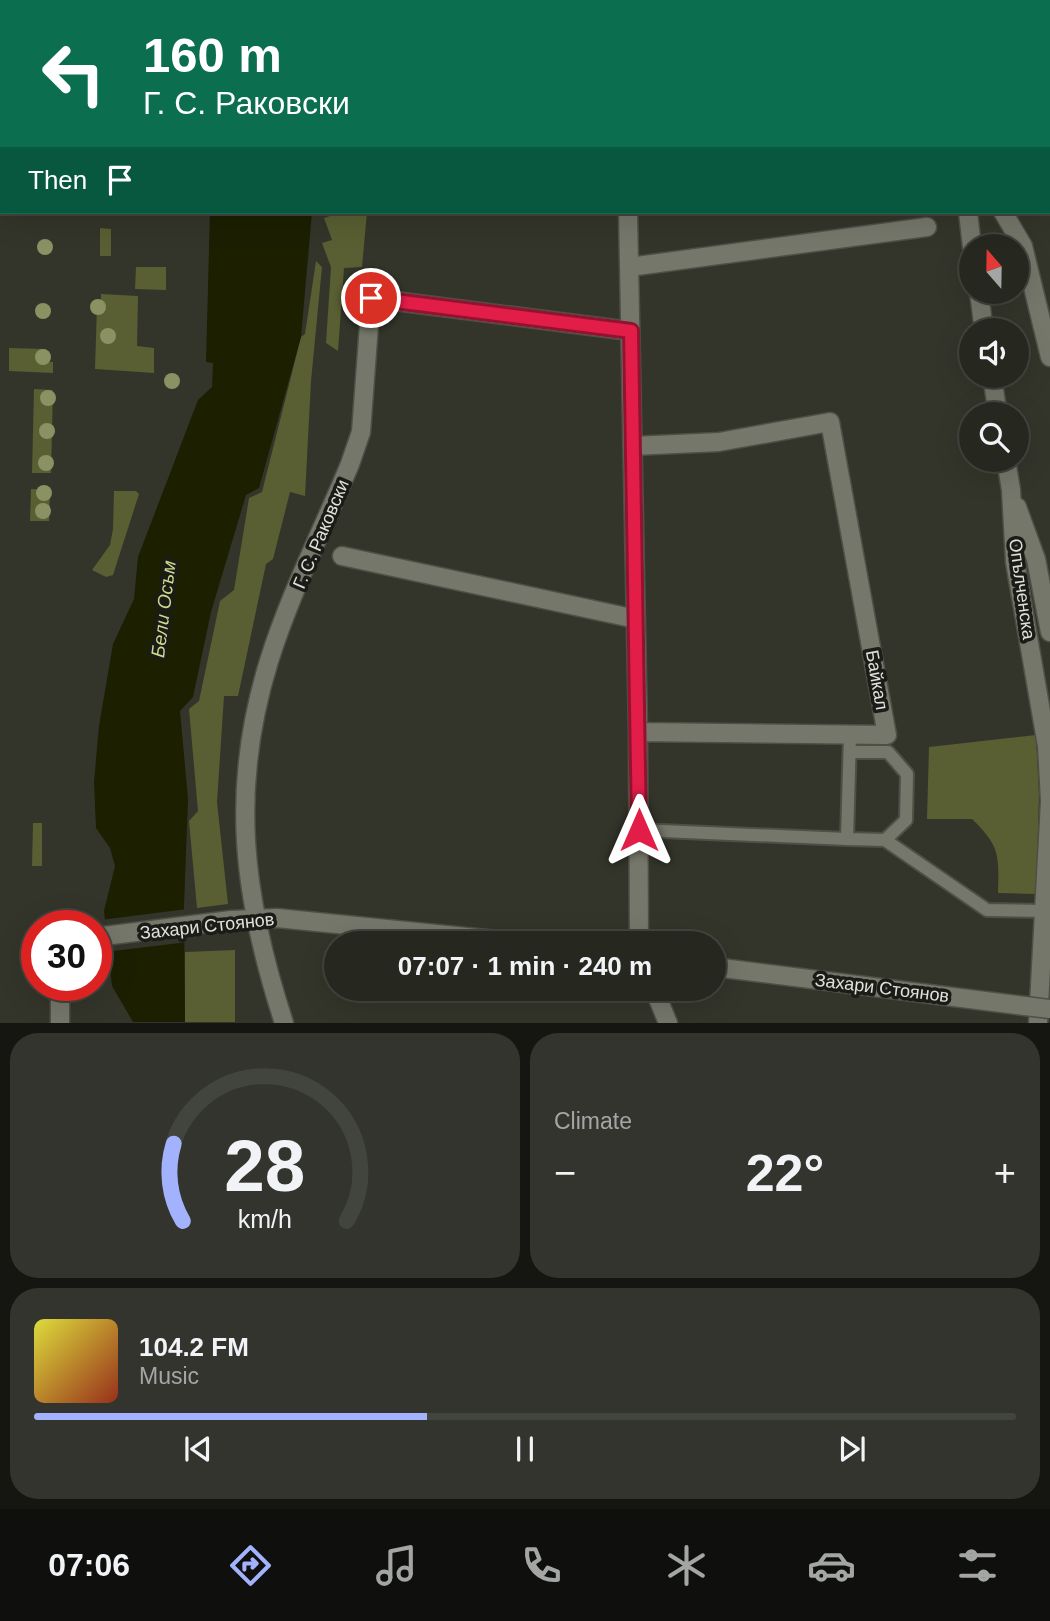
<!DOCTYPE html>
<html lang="en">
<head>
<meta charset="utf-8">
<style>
	body { margin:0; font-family:Arial,sans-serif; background:#32342d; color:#f1f3f6; height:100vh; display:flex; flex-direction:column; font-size:26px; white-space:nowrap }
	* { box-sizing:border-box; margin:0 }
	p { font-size:23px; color:#a4a6a5 }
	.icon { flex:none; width:38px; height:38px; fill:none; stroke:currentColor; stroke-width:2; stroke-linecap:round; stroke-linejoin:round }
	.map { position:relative; height:1023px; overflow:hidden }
	.drawer { display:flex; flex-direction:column; gap:10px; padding:10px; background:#151612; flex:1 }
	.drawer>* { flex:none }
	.guide { position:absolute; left:0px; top:0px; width:1050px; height:214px; box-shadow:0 7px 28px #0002,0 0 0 2px #42443e; background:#0b6e4f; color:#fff; overflow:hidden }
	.needle { width:46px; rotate:340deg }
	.controls { position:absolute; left:959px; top:234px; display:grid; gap:14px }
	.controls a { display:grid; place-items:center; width:70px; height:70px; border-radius:50%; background:#262820; box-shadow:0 7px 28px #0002,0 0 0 2px #42443e; font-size:35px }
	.speed { position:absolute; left:21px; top:910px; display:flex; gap:14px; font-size:35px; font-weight:700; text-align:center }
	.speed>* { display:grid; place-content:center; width:91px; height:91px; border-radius:50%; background:#262820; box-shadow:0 7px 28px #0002,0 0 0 2px #42443e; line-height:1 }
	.speed .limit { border:10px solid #d22; background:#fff; color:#111 }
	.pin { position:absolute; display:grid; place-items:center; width:60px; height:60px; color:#fff; margin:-30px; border:4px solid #fff; border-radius:50%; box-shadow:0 2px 7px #0007 }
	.me { position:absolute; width:77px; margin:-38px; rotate:0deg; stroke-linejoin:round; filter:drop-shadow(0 0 5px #0008) }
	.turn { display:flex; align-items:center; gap:24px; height:147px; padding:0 28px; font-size:32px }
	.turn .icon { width:91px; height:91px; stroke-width:2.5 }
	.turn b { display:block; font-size:49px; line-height:60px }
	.then { display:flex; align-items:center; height:66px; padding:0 28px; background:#0003; gap:14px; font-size:26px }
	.big { font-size:52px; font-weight:800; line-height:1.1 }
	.drawer .card { flex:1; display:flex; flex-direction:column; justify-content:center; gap:10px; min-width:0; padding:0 24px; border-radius:28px; background:#32342d }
	.drawer .dial { align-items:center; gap:0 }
	.dial svg { height:182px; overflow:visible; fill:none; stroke:#42443e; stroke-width:7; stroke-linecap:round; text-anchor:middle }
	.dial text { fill:#f1f3f6; stroke:none }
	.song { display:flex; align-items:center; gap:21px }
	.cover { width:84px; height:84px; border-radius:10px; background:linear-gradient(135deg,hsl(60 70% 55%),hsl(10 70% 35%)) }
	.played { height:7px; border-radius:4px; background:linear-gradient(90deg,#a3b2fd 40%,#42443e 40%) }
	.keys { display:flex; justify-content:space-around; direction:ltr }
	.heat { display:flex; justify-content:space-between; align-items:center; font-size:38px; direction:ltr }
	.drawer .tiles { flex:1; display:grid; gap:10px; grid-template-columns:1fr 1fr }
	.card:last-child { grid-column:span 2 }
	.trip { position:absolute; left:324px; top:931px; width:402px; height:70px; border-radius:35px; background:#262820; box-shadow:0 7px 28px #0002,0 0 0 2px #42443e; font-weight:800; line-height:70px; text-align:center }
	.tabs { display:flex; height:112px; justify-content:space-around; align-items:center; background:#0f100d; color:#a4a6a5 }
	.tabs .icon { width:49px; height:49px }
	.tabs .active { color:#a3b2fd }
	.tabs b { font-size:32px; color:#f1f3f6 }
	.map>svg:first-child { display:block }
	.built { fill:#3f4231 }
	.green { fill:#595f32 }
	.water { fill:#1c1f00 }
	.pier { fill:#33352a }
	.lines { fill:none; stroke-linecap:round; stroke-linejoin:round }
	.service-casing { stroke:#4e5047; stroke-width:16 }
	.minor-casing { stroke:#4e5047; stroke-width:21 }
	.tertiary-casing { stroke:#4e5047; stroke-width:21 }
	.service { stroke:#75776b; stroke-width:12 }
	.minor { stroke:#75776b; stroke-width:18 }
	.tertiary { stroke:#75776b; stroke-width:18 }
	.minor-bridge-casing { stroke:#4e5047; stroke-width:21; stroke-linecap:butt }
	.minor-bridge { stroke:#75776b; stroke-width:18 }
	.tree { fill:#8a9163 }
	.route-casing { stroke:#92132f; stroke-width:18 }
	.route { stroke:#e11d48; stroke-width:12 }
	.labels { text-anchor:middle; stroke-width:7; stroke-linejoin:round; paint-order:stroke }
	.street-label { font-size:18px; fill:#e0e1da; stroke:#1b1c17 }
	.water-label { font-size:19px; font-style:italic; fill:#cfda8e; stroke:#1b1c17 }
</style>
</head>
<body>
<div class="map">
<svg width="1050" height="1023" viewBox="0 0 1050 1023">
	<rect width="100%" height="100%" fill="#33352a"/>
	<!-- built -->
	<path class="built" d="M0,0H233L2,2L0,16Z
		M968,0H1050V158H1048V2Z"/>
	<!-- green -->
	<path class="green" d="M326,0H600V2H323Z
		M332,212H367L362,267L344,268L338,351L326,343L331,267L322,243L332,240L324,218L333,215Z
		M100,228L111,229V256H100Z
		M316,261L322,267L311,381L305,496L290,492L273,559L266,564L238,696H224L217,802L228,904L197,908L189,821L198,811L189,709L199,701L220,601L234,590L249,498L262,492L301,337L305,334Z
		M136,267H166V290L135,289Z
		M101,294L138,296L137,346L154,348V373L95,369L97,305H101Z
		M9,348L46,349V362H53V373L9,371Z
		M34,389L53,390L51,473H32Z
		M31,489L50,490L49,521H30Z
		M114,491H136L139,494L113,575L106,577L92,570L110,545L113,529Z
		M1036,735L1039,796L1036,894L998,893C999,855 1000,846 972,819H927L929,747Z
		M33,823H42V866H32Z
		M235,950V1022H185V952Z"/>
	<!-- water -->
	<path class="water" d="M210,212H312L301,337L259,488L246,495L211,612L193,697L180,711L188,799L184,906L185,1022H133L112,986L104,911L115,866L110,848L96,828L94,782L99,726L113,644L134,599L138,557L198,400L212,387L213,363L206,362Z"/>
	<!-- pier -->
	<path class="pier" d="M187,909L188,942L105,952L101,920Z"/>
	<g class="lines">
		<!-- service casing -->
		<g class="service-casing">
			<path id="service" d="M1022,0V2
				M850,752H888L907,774L906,820L885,840
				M639,830L847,839L850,735
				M847,839L885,840L987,910L1045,911"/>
		</g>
		<!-- minor casing -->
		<g class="minor-casing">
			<path id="minor" d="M626,0V2
				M628,212L638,732L639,943
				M1003,212L1023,246L1050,357
				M629,267L927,227
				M633,446L719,442L830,422L887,735L638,732
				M342,556L636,619
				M714,967L1025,1006
				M284,1023C243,897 229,790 269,661C290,594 323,529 350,464L361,432L371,298L630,331"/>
		</g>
		<!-- tertiary casing -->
		<g class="tertiary-casing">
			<path id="tertiary" d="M940,0V2
				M968,212L972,247
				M979,292L984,331
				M992,376L998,415
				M1006,460L1011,490L1015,562L1047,746L1050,801L1038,1023
				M1017,507L1036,559L1050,632
				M96,937L231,920L277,918L526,943
				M60,985V1023
				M654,989L668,1023"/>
		</g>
		<!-- service -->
		<use href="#service" class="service"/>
		<!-- minor -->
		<use href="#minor" class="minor"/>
		<!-- tertiary -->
		<use href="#tertiary" class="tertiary"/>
		<!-- minor-bridge casing -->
		<g class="minor-bridge-casing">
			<path id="minor-bridge" d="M1025,1006L1050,1009"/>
		</g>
		<!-- minor-bridge -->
		<use href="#minor-bridge" class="minor-bridge"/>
	</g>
	<!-- trees -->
	<g class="tree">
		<circle cx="45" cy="247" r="8"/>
		<circle cx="98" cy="307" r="8"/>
		<circle cx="43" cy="311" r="8"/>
		<circle cx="108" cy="336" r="8"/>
		<circle cx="43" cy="357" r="8"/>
		<circle cx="172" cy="381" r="8"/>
		<circle cx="48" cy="398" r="8"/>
		<circle cx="47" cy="431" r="8"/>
		<circle cx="46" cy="463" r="8"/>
		<circle cx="44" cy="493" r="8"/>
		<circle cx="43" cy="511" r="8"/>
	</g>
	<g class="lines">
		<!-- route casing -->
		<g class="route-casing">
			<path id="route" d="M371,298L631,331L639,830"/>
		</g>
		<!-- route -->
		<use href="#route" class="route"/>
	</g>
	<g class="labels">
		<!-- street labels -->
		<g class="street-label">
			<text transform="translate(321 534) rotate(-67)" y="6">Г. С. Раковски</text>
			<text transform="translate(1022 589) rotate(82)" y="6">Опълченска</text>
			<text transform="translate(877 680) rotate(80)" y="6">Байкал</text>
			<text transform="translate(207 926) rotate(-6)" y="6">Захари Стоянов</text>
			<text transform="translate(882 988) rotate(7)" y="6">Захари Стоянов</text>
		</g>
		<!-- water labels -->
		<g class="water-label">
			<text transform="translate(163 609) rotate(-83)" y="7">Бели Осъм</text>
		</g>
	</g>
</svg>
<div class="controls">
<a><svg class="needle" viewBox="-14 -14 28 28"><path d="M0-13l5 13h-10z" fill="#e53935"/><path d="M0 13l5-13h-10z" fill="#a4a6a5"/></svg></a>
<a><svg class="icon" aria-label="sound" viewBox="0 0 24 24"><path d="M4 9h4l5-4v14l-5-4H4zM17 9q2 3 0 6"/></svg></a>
<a><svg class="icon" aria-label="search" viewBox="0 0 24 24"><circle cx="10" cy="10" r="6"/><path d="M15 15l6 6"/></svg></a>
</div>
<div class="speed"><div class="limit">30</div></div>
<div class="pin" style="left:371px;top:298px;background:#d93025"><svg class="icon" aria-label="arrive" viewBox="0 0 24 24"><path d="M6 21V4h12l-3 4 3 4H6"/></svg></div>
<svg class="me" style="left:639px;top:830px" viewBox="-20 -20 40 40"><path d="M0-17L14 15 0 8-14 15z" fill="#e11d48" stroke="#fff" stroke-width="4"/></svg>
<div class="trip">07:07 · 1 min · 240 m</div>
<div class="guide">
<div class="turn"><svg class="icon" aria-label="left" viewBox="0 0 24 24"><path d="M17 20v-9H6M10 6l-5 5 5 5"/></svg><div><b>160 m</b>Г. С. Раковски</div></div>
<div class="then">Then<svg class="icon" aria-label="arrive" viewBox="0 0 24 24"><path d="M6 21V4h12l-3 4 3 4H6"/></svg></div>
</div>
</div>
<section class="drawer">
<div class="tiles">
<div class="card dial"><svg viewBox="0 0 100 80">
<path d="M14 69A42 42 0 1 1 86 69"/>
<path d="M14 69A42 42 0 0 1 10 35" stroke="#a3b2fd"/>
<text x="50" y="56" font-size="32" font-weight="700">28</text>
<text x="50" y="72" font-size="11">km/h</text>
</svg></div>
<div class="card"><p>Climate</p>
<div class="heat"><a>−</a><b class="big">22°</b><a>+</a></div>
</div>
<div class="card">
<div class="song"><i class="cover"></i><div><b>104.2 FM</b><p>Music</p></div></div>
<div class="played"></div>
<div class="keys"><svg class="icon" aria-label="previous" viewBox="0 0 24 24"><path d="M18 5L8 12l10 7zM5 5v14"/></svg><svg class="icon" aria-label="pause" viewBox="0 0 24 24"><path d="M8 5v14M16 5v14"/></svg><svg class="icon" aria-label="next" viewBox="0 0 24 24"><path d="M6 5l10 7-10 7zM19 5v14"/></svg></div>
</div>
</div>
</section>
<nav class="tabs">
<b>07:06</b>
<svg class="icon active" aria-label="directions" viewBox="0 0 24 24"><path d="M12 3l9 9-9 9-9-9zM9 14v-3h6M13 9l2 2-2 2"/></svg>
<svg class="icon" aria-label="music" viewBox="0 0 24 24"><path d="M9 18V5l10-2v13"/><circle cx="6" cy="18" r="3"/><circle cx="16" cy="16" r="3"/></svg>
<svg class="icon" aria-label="phone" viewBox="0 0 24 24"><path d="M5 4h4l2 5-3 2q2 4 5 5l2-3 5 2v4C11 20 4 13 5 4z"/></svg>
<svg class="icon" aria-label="climate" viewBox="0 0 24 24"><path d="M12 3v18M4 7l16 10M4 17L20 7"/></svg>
<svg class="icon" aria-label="car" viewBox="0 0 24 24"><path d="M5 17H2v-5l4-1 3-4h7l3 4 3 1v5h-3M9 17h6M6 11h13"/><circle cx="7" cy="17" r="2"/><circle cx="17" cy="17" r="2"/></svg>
<svg class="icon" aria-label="filters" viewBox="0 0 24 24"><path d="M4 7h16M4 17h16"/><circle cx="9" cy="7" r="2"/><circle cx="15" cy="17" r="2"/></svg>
</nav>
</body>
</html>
